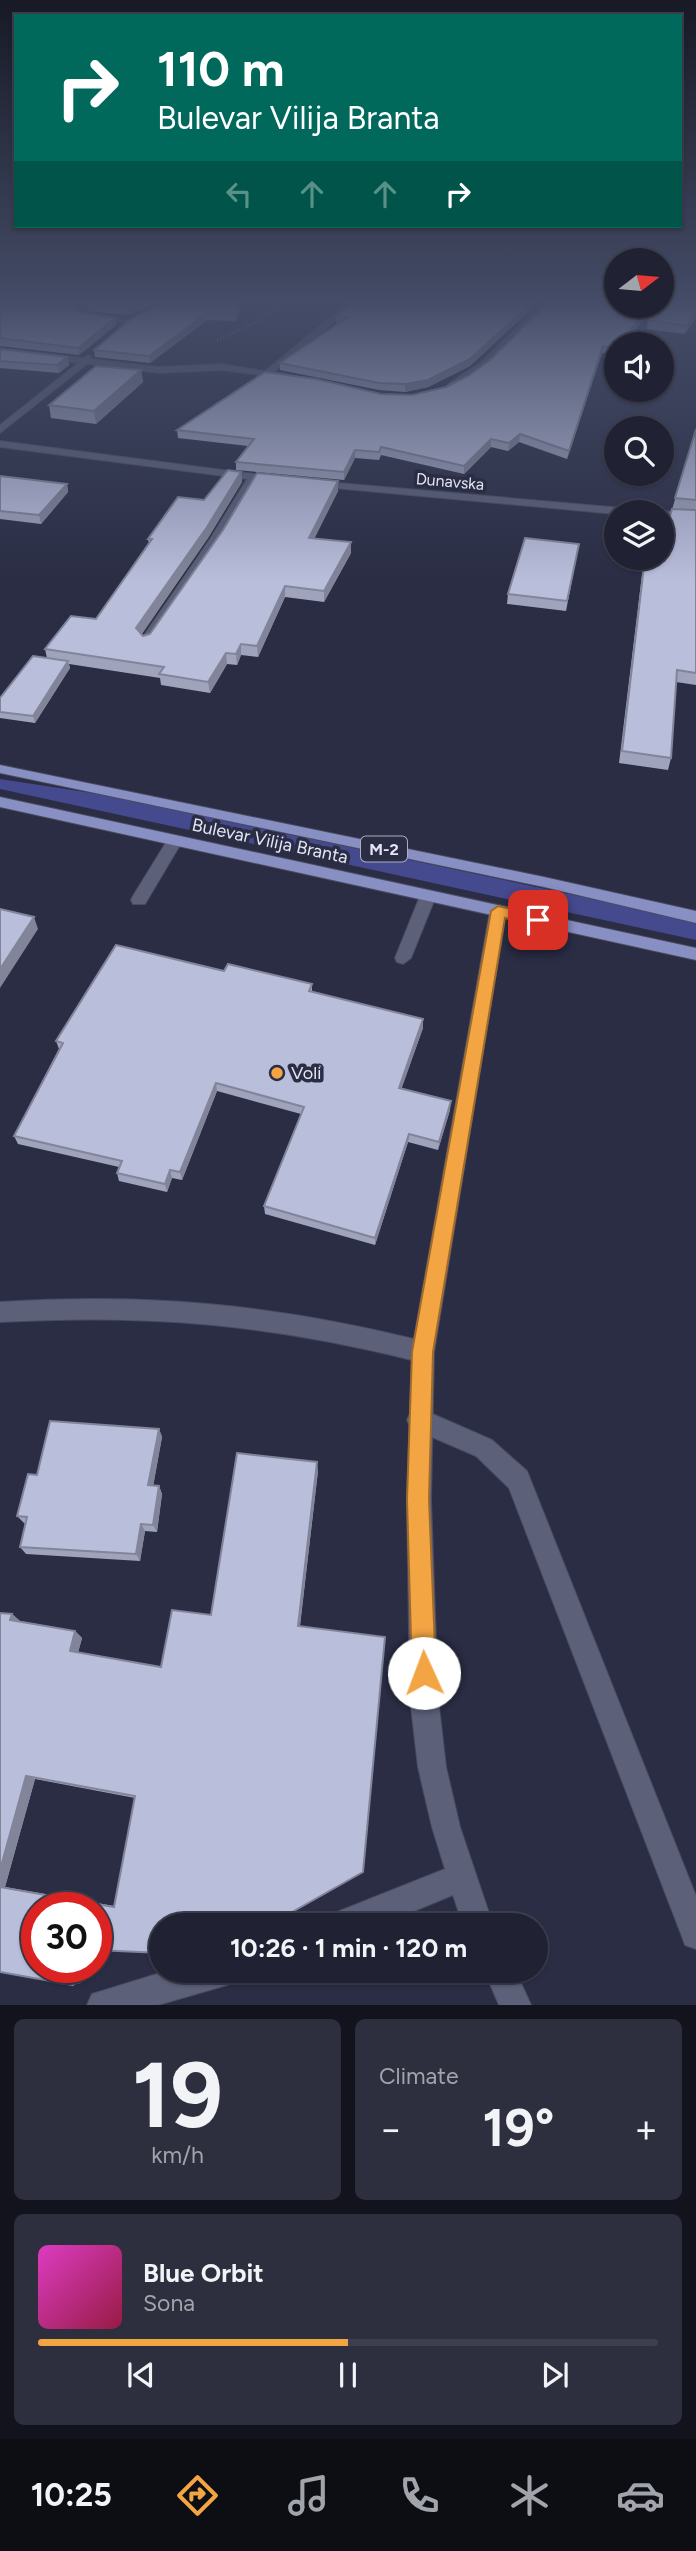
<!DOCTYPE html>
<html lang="en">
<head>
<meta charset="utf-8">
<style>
	body { margin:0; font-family:Figtree,sans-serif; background:#2d2f3f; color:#f1f3f6; height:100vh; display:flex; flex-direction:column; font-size:26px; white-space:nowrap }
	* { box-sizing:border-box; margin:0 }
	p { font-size:23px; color:#a2a4ac }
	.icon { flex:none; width:38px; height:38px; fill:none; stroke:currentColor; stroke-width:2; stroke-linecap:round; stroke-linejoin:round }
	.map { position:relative; height:2005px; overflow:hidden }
	.details { display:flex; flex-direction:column; gap:14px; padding:14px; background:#12131c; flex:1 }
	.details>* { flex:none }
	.hud { position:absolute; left:14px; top:14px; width:668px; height:214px; border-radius:0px; box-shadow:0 2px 5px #0004,0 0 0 2px #3d3f4e; background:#00695c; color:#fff; overflow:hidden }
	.needle { width:46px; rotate:74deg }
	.controls { position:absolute; left:604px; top:248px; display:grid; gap:14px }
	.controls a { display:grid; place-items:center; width:70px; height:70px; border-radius:50%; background:#202233; box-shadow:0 2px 5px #0004,0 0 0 2px #3d3f4e; font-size:35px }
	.speed { position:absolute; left:21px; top:1892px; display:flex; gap:14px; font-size:35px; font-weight:700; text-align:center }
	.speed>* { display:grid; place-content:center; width:91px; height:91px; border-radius:50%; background:#202233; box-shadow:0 2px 5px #0004,0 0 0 2px #3d3f4e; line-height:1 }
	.speed .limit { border:10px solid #d22; background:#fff; color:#111 }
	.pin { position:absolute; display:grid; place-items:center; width:60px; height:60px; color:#fff; margin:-30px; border-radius:14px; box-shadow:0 4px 10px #0006 }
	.me { position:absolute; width:77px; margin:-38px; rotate:358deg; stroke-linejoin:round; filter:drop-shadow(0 0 5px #0008) }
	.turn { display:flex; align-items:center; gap:24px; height:147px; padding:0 28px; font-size:32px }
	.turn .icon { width:91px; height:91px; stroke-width:2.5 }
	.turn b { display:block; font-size:49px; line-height:60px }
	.lanes { display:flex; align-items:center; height:66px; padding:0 28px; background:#0003; justify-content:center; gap:35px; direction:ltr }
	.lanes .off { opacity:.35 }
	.big { font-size:52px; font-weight:700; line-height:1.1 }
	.details .widget { flex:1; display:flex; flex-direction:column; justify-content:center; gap:10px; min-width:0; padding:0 24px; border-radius:10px; background:#2d2f3f }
	.details .dial { align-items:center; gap:0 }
	.dial b { font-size:91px; line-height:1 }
	.song { display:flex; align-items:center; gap:21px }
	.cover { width:84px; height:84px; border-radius:10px; background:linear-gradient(135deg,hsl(310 70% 55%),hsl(340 70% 35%)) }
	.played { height:7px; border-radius:4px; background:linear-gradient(90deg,#f3a443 50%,#3d3f4e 50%) }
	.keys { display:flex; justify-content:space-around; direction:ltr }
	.heat { display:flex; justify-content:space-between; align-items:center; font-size:38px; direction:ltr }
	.details .tiles { flex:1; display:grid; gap:14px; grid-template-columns:1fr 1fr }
	.widget:last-child { grid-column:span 2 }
	.trip { position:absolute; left:149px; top:1913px; width:399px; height:70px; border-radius:35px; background:#202233; box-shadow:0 2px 5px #0004,0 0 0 2px #3d3f4e; font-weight:700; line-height:70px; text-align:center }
	.dock { display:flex; height:112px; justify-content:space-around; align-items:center; background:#0d0e14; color:#a2a4ac }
	.dock .icon { width:49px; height:49px }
	.dock .active { color:#f3a443 }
	.dock b { font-size:32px; color:#f1f3f6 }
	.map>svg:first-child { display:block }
	.green { fill:#45498e }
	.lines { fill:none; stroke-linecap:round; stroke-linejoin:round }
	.service-casing { stroke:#494b5f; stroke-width:2 }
	.minor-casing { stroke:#494b5f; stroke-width:2 }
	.primary-casing { stroke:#494b5f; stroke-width:2 }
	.path { stroke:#8c8fa2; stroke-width:2.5; stroke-dasharray:1 2.5; stroke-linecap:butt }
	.service { fill:#5c6079; fill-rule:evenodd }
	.minor { fill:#5c6079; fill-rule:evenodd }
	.primary { fill:#888fc3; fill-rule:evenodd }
	.wall { fill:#9fa3bc; fill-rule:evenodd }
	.shaded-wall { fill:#828599 }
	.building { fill:#b9bedb; stroke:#828599; stroke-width:2 }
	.route { fill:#f3a443; stroke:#9e6b2c; stroke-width:2 }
	.poi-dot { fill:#f3a443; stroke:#2a2d44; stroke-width:2.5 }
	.labels { text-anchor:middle; stroke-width:7; stroke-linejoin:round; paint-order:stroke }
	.far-street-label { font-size:16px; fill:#e3e6f5; stroke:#2a2d44 }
	.shield { fill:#2a2d44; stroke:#acaec0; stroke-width:2 }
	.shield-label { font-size:16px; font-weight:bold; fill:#e3e6f5 }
	.street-label { font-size:18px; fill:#e3e6f5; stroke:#2a2d44 }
	.poi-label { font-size:18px; fill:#e3e6f5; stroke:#2a2d44; text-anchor:start }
</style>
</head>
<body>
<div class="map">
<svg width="696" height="2005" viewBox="0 0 696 2005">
	<rect width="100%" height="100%" fill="#2a2d44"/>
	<!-- green -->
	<path class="green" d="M0,779L105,795L696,921V940L0,789Z"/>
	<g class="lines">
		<!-- service casing -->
		<g class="service-casing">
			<path id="service" d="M175,835L183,840L145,904H133L131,900L133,896L170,836Z
				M428,890L436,896L411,958L403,964L397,962L395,958L420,896Z
				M419,1408L492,1440L527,1471L696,1896V1949L685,1945L681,1934L509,1488L476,1456L411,1428L407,1420L411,1412Z"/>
		</g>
		<!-- minor casing -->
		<g class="minor-casing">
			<path id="minor" d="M79,301H87L83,311L86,314L133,321L129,323L81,318L75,311Z
				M350,301H359L274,372L291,375V379L221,370L159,373L87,364L0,433V425L78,363L0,354V348L83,358L89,355L92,359L159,367L221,364L265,371Z
				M544,301H552L487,366L454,388H448V384L481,362Z
				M0,441L278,477L283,480L278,483L257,480L222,539L150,644L146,645L140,641L210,539L247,479L0,447Z
				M316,481L645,510L650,513L616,514L312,486V482Z
				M662,511L696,513V519L662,517V513H657Z
				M498,905L506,911L434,1352L431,1499L438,1698L446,1767L460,1827L493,1925H463L453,1895L380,1925H328L332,1914L445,1869L432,1827L418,1767L410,1698L407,1499L412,1360C268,1324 147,1314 0,1322V1302C148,1293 270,1304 414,1339L490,911Z
				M170,1970H242L238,1981L227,1985L158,2005H87L92,1994Z
				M484,1970H515L531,2005H499Z"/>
		</g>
		<!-- primary casing -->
		<g class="primary-casing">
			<path id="primary" d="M0,765L544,877L696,911V923L544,887L0,773Z
				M0,797L696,948V960L0,807Z"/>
		</g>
		<!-- path -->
		<path class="path" d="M217,340L258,322L286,301"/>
		<!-- service -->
		<use href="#service" class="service"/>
		<!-- minor -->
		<use href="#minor" class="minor"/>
		<!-- primary -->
		<use href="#primary" class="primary"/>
	</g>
	<!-- wall -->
	<path class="wall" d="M0,301H78L74,307L78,312L115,318L116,325L79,355L0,346Z
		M87,301H163L128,315L87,311Z
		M170,301H243L236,321L207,320L150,363L95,357L94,350Z
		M355,301H540L470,366L428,387L405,392L379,390L280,370V363L338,323H336V316Z
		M696,301L685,334L647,329L648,320Z
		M616,306H654L623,345H616L614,355L602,353L567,459L519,442L508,451L491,447L464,474L381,455L379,460L355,458L344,480L236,470V462L248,446L178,438L177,430L381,394L412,395L446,387Z
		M0,349L67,357L69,365L59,373L0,368Z
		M141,370L143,382L96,424L51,418L49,405Z
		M696,429V685L676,682L671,758L668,770L619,763L644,558H662L668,523Z
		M241,472L242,482L208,538L141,634L143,636L150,634L338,481V491L314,539L351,542V553L324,602L285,597L258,657L241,655L237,665L227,664L210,693L161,685L160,678L69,664L70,668L35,723L0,718V698L47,658L45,649L96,619L149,544L148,539L204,500Z
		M0,476L67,484L68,492L41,524L0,519Z
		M579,544L566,611L507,604L508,594Z
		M224,971L312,984V992L423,1028L401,1089L450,1110L438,1150L408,1142L375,1245L265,1214L264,1206L301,1114L217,1091L182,1180L172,1178L167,1192L119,1181L117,1173L119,1167L18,1144L14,1136L59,1049L56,1041Z
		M159,1429L162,1437L153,1486H159L162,1494L157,1532L145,1531L140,1561L26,1554L20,1547L25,1524L17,1516L37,1475Z
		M318,1471L300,1626L362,1872L270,1925H161L96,1908L81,1983L0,1972V1613L12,1614L20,1621L75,1631L82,1638L78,1652L161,1667L211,1615ZM35,1779L135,1798L114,1906L5,1887Z"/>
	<!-- shaded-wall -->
	<path class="shaded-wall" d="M73,301H78L73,310L71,303Z
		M145,301H163L128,315L127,308Z
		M240,301H243L236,321L235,314Z
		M534,301H540L470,366L428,387L405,392V384Z
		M650,306H654L623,345H618Z
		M207,313V320L150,363L149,356Z
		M696,313V319L685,334L687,326Z
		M115,318L116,325L79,355L78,348Z
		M603,346L602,353L567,459L569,451Z
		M67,357L69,365L59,373L57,365Z
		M141,370L143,382L96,424L94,411Z
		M520,434L519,442L508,451L509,443Z
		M491,439V447L464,474V466Z
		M355,450V458L344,480V472Z
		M241,472L242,482L208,538L138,640L136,628Z
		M338,481V491L309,549V538Z
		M67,484L68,492L41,524L39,515Z
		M351,542V553L324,602V591Z
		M285,586V597L258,657L257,646Z
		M241,644V655L237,665L236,654Z
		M226,653L227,664L210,693L208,682Z
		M68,661L70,668L35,723L33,716Z
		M34,917L38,929L0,988V969Z
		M423,1019V1028L399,1096V1088Z
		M216,1083L217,1091L182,1180L180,1172Z
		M451,1101L450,1110L438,1150L439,1142Z
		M409,1134L408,1142L375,1245V1238Z
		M170,1170L172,1178L167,1192L165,1184Z
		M159,1429L162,1437L152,1493L148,1485Z
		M317,1462L318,1471L299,1633L298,1626Z
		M159,1486L162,1494L157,1532L153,1525Z
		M141,1524L145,1531L140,1561L136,1554Z
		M12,1614L20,1621L10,1620Z
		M75,1631L82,1638L77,1657L70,1651Z
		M26,1776L35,1779L5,1887H0V1870Z
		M77,1967H85L81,1983L73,1985Z"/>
	<!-- building -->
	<path class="building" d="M0,301H73L71,303L78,312L115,318L78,348L0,338Z
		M87,301H145L127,308L86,304Z
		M170,301H240L235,314L207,313L149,356L94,350L132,318Z
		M355,301H534L470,359L428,380L405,384L379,383L280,363L348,317L336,316Z
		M550,301H616V306H650L618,345H616L615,348L603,346L569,451L520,434L509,443L491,439L464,466L381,447L379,452L355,450L344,472L236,462L254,439L177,430L265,372L316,379L381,394L412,395L446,387L468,376L490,360Z
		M662,301H696V313L687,326L648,320L658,306H662Z
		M0,349L67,357L57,365L0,361Z
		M96,366L141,370L94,411L49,405Z
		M696,429V500L675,498Z
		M228,470L241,472L207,527L136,628L143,636L150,634L223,530L257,473L338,481L309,538L351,542L324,591L285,586L257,646L241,644L236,654L226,653L208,682L159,674L164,667L45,649L71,616L96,619L152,539H148L178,497L204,500Z
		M0,476L67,484L39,515L0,511Z
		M672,509L696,510V673L677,670L671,758L622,751L645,558H662V522L668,523Z
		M525,538L579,544L567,601L508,594Z
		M33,656L68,661L33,716L0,712V698Z
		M0,909L34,917L0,969Z
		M116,945L224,971L228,964L312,984L309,991L423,1019L399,1088L451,1101L439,1142L409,1134L375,1238L264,1206L304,1107L216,1083L180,1172L170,1170L165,1184L117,1173L122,1161L14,1136L63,1043L56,1041Z
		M50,1421L159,1429L148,1485L159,1486L153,1525L141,1524L136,1554L20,1547L27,1517L17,1516L28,1474L37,1475Z
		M237,1453L317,1462L298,1626L385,1637L363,1872L269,1925H161V1953L96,1950V1908H37V1967H77L73,1985L0,1972V1887L114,1907L135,1796L26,1776L0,1870V1613L12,1614L10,1620L75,1631L70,1651L161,1667L172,1610L211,1615Z"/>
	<!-- sky -->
	<linearGradient id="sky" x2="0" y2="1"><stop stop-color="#171925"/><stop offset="0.52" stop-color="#444c67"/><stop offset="1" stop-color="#444c67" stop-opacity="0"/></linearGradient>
	<rect width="696" height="581" fill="url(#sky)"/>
	<!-- route -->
	<path class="route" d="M498,906L543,916L545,920L538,925L505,918L433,1352L429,1499L436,1673L432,1682L424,1685L415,1682L412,1673L407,1499L412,1352L491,911Z"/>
	<!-- markers -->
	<circle class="poi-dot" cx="277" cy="1073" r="7"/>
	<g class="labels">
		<!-- far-street labels -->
		<g class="far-street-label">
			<text transform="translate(450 481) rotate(5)" y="6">Dunavska</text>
		</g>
		<!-- shield labels -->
		<rect class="shield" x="361" y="836.5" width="46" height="25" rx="5"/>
		<g class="shield-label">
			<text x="384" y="855">M-2</text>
		</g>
		<!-- street labels -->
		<g class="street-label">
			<text transform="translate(270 841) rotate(12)" y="6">Bulevar Vilija Branta</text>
		</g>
		<!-- poi labels -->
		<g class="poi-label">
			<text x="291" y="1079">Voli</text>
		</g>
	</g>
</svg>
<div class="controls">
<a><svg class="needle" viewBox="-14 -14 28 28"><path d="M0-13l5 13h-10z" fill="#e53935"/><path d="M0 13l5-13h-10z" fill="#a2a4ac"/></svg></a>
<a><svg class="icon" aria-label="sound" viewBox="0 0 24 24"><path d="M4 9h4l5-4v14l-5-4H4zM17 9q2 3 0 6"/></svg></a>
<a><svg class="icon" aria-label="search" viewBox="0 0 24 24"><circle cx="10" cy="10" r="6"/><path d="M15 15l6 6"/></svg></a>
<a><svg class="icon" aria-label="layers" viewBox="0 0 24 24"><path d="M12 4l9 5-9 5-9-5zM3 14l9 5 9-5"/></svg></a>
</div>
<div class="speed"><div class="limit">30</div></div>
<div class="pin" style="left:538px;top:920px;background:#d93025"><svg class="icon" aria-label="arrive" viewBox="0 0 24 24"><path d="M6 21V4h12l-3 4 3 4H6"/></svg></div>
<svg class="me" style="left:424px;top:1673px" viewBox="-20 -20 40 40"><circle r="19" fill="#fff"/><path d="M0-13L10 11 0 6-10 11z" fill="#f3a443"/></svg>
<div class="trip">10:26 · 1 min · 120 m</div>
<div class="hud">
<div class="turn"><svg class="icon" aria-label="right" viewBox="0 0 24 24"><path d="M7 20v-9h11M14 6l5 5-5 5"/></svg><div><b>110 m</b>Bulevar Vilija Branta</div></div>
<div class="lanes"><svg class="icon off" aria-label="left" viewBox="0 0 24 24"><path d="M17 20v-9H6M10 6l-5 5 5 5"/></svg><svg class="icon off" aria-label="ahead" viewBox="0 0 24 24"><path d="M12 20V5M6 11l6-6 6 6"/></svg><svg class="icon off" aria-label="ahead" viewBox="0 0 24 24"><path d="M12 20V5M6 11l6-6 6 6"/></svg><svg class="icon" aria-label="right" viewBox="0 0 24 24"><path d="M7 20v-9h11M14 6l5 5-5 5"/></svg></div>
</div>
</div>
<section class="details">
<div class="tiles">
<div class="widget dial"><b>19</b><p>km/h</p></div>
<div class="widget"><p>Climate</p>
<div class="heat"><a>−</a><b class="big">19°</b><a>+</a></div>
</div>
<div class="widget">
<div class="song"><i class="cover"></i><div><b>Blue Orbit</b><p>Sona</p></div></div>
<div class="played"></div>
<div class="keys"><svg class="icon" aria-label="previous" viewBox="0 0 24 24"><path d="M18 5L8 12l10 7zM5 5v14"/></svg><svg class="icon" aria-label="pause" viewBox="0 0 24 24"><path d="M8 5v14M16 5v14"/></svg><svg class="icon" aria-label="next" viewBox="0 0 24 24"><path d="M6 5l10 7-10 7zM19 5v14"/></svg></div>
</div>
</div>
</section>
<nav class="dock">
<b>10:25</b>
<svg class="icon active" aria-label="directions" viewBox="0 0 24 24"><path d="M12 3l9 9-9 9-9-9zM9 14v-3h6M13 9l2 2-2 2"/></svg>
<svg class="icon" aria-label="music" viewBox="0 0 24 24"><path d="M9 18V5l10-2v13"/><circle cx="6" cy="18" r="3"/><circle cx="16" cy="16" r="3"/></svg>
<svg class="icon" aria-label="phone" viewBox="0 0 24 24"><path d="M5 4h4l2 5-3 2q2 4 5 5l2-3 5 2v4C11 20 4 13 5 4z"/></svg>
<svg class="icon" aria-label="climate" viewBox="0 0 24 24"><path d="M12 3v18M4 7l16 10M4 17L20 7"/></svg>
<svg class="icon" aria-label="car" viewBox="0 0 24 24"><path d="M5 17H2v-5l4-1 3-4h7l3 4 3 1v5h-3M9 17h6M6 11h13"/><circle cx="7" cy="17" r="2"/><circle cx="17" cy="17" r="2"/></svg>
</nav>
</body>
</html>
